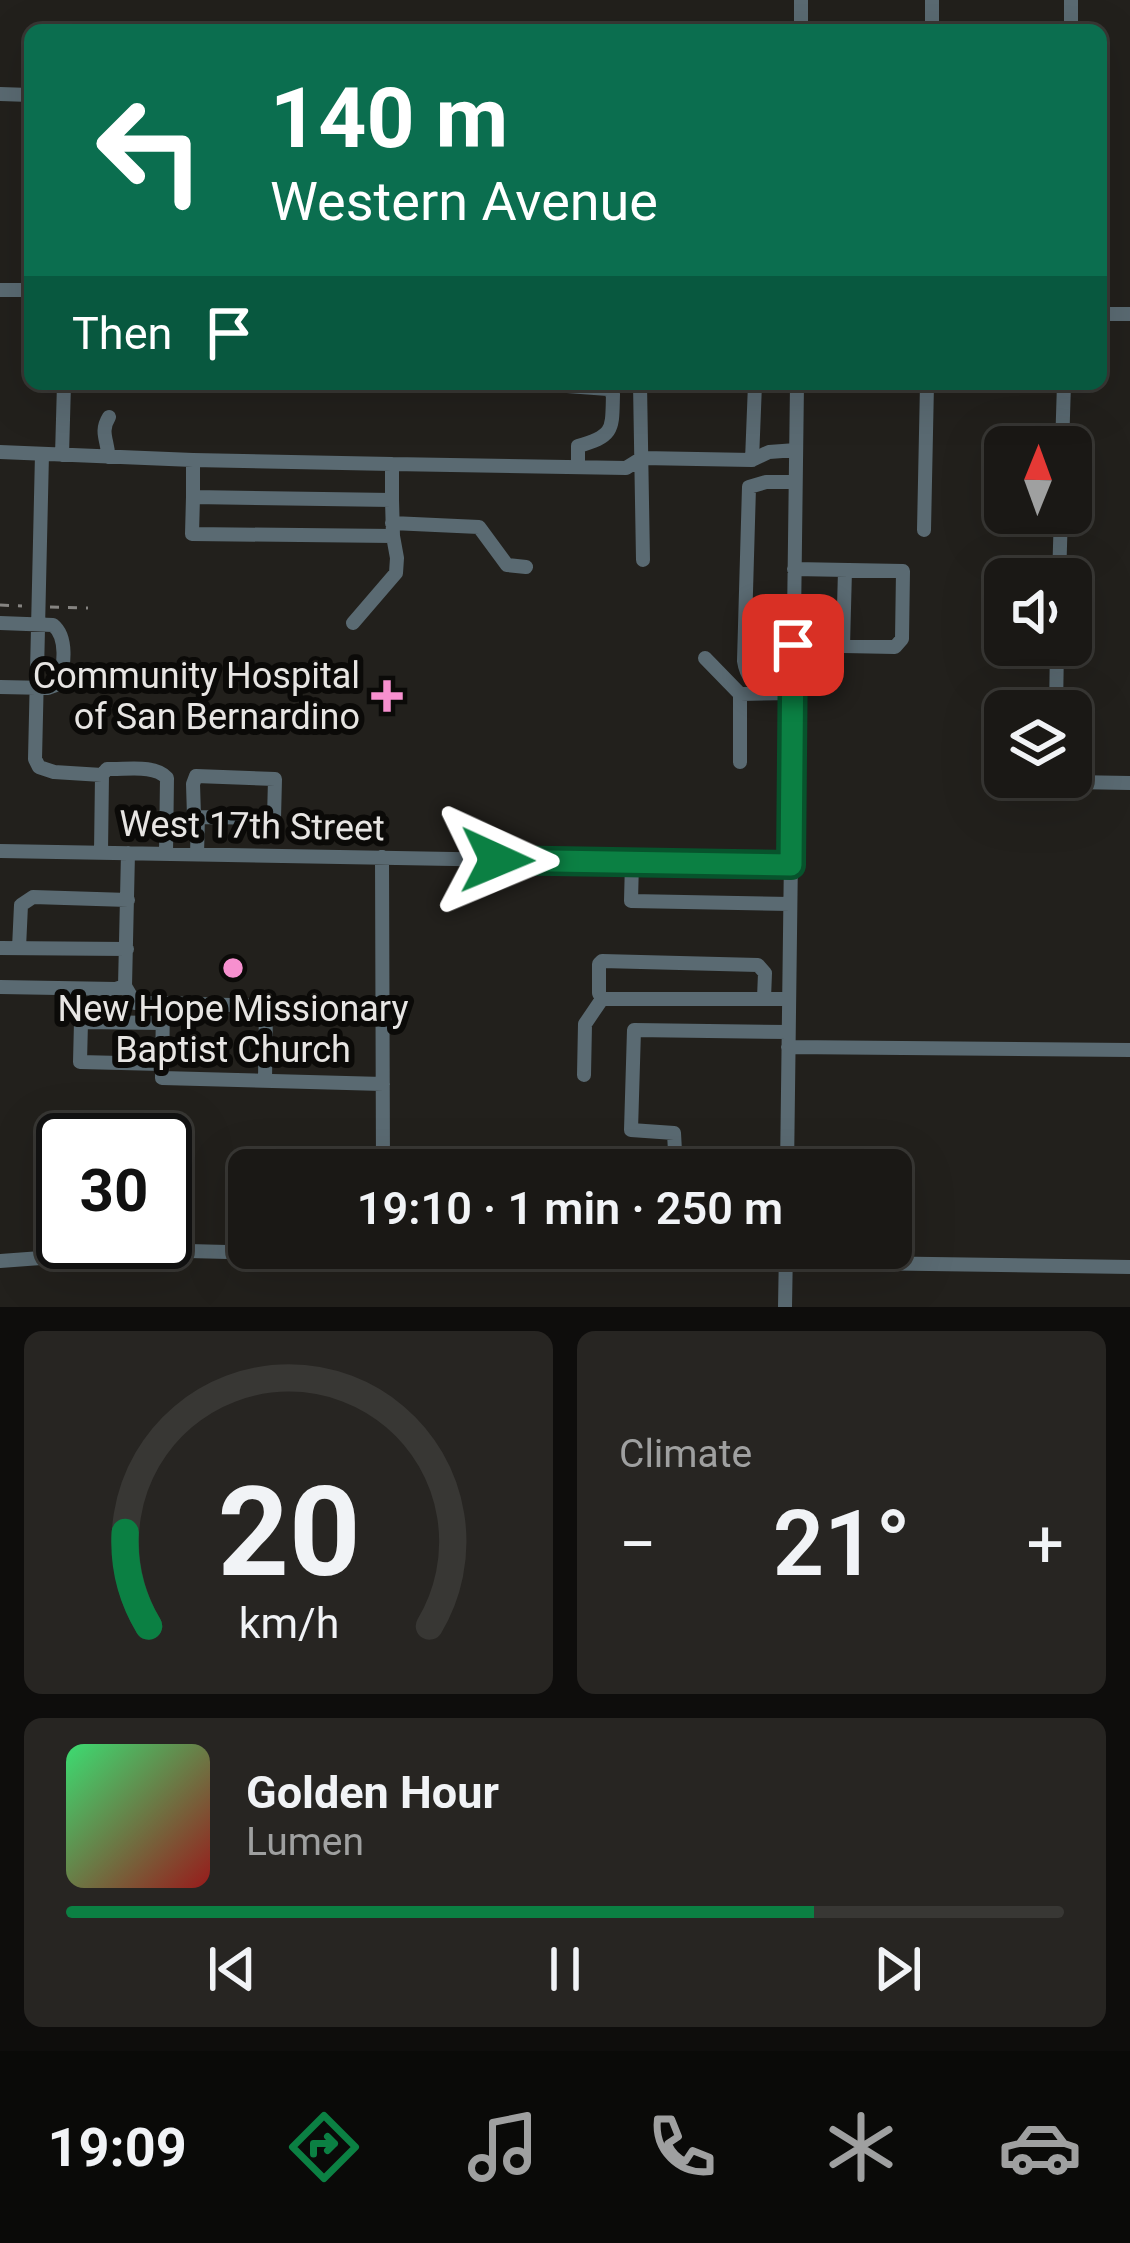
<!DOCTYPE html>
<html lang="en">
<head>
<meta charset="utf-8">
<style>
	body { margin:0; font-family:Roboto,sans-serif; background:#272522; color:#f1f3f6; height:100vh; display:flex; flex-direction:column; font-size:45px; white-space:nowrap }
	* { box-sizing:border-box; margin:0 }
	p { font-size:39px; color:#9fa0a0 }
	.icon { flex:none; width:66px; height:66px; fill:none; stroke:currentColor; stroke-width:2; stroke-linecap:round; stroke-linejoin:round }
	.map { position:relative; height:1307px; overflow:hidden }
	.details { display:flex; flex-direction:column; gap:24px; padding:24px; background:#0e0d0c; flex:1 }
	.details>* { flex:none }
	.banner { position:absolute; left:24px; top:24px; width:1083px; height:366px; border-radius:18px; box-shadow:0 12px 48px #0002,0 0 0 3px #383734; background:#0b6e4f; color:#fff; overflow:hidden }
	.needle { width:78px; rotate:1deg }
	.tools { position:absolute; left:984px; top:426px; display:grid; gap:24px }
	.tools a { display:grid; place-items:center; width:108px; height:108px; border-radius:18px; background:#1a1815; box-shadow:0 12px 48px #0002,0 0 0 3px #383734; font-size:60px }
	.speed { position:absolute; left:36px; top:1113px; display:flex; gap:24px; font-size:60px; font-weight:700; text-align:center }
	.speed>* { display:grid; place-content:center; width:156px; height:156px; border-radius:50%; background:#1a1815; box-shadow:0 12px 48px #0002,0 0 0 3px #383734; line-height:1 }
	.speed .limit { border:6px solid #111; border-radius:18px; background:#fff; color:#111 }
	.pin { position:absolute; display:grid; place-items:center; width:102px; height:102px; color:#fff; margin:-51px; border-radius:24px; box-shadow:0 6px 18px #0006 }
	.me { position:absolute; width:132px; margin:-66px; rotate:91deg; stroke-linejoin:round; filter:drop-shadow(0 0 9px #0008) }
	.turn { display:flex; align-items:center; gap:42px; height:252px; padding:0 48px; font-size:54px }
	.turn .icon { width:156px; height:156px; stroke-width:2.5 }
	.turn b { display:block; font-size:84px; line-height:102px }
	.then { display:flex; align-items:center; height:114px; padding:0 48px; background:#0003; gap:24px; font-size:45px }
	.big { font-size:90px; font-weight:600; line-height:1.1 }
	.details .tile { flex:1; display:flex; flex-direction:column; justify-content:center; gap:18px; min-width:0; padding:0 42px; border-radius:18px; background:#272522 }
	.details .dial { align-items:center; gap:0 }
	.dial svg { height:312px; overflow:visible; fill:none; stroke:#383734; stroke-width:7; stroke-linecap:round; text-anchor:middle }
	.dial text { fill:#f1f3f6; stroke:none }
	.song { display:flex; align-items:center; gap:36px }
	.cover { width:144px; height:144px; border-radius:18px; background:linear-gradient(135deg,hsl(140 70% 55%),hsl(0 70% 35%)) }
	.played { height:12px; border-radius:6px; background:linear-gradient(90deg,#0b8043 75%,#383734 75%) }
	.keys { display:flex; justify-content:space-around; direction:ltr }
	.heat { display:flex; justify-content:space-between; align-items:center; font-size:66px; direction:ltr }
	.details .tiles { flex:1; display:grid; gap:24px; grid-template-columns:1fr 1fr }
	.tile:last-child { grid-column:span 2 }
	.trip { position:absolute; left:228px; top:1149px; width:684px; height:120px; border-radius:18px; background:#1a1815; box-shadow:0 12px 48px #0002,0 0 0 3px #383734; font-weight:600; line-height:120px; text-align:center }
	.tabs { display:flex; height:192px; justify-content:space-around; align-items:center; background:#0a0a08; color:#9fa0a0 }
	.tabs .icon { width:84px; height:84px }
	.tabs .on { color:#0b8043 }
	.tabs b { font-size:54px; color:#f1f3f6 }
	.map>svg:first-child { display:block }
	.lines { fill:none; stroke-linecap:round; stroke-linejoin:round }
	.path { stroke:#868481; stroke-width:3; stroke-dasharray:9 9; stroke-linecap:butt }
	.minor { stroke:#5a6a72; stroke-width:14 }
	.route-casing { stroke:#07532c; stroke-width:30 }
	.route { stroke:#0b8043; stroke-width:21 }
	.poi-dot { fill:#f790cf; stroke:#0b0a08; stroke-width:4.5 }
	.labels { text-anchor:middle; stroke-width:12; stroke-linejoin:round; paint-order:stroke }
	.poi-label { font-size:36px; fill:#e7e5e3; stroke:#0b0a08; text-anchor:end }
	.street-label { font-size:36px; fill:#e7e5e3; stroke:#0b0a08 }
</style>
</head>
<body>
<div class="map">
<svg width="1130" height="1307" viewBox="0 0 1130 1307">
	<rect width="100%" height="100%" fill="#22201c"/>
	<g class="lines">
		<!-- path -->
		<path class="path" d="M0,605L22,606
			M50,607L88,608"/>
		<!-- minor -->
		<path class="minor" d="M801,30V0
			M932,30V0
			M1071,30V0
			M0,94L30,95
			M0,290H30
			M1101,314H1130
			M540,384L608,389L613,394C612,429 615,436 578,446V467
			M640,384L643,560
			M1062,447L1064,384
			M0,452L193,460L392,464V500L193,497V460
			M42,454L35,759L39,767L54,772L102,775
			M62,455L64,384
			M108,457C109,442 99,433 109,417
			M752,460L755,384
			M392,464L626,468L642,458L752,460L769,452L796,450
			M193,497L192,534L393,536L392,500
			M392,523L479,527L507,565L526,567
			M924,530L927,384
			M1059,579L1061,513
			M0,623L53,625C68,637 64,666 59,684L48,688L0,687
			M353,623L396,573L397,558L393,536
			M793,645L895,647L902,639L903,571L794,569
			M843,646L845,570
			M705,658L740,694
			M769,693C755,688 746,675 744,661L749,487L766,482H795
			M1056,711L1057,645
			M740,762V694L793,693
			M999,791L1016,781L1130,783
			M0,851L791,865
			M101,852L102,775L107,769C126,770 154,764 167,778L166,853
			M197,854L198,817L194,816L193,784L196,776L275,779L274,818L198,817
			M382,857L383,1170
			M632,862L631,901L790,904
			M0,948L127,949
			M19,948L21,905L33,897L128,900
			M125,986L135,1003H163
			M0,987L116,989L125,986L128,853
			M602,999H789
			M788,1047L1130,1050
			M162,1064L80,1062L81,1022L163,1023
			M584,1075L585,1024L602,999L599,993V964L602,961L758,965L765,973L764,998
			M265,1081L266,1006L163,1003L162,1078L383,1084
			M676,1170L674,1133L631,1130L634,1030L788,1032
			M787,1170L797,384
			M0,1261L150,1250L383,1256L1130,1267
			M785,1307L786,1248"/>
	</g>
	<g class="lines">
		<!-- route casing -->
		<g class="route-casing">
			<path id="route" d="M497,860L791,865L793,645"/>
		</g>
		<!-- route -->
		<use href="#route" class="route"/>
	</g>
	<!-- markers -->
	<g class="poi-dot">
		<path d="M381 678h12v12h12v12h-12v12h-12v-12h-12v-12h12z"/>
		<circle cx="233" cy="968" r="12"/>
	</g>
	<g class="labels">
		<!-- poi labels -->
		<g class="poi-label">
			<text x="360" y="688">Community Hospital<tspan x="360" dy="41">of San Bernardino</tspan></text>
			<text x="233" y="1021" text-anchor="middle">New Hope Missionary<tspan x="233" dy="41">Baptist Church</tspan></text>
		</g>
		<!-- street labels -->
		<g class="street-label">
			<text transform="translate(252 825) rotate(1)" y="13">West 17th Street</text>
		</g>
	</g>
</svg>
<div class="tools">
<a><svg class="needle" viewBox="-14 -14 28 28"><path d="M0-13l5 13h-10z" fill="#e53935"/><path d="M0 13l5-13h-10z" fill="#9fa0a0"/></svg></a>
<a><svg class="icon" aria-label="sound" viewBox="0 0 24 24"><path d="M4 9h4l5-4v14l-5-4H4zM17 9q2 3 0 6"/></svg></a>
<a><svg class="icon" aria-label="layers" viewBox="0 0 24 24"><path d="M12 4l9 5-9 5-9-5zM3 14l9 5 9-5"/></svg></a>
</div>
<div class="speed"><div class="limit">30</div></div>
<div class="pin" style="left:793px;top:645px;background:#d93025"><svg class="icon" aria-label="arrive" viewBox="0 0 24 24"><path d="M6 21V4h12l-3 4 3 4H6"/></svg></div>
<svg class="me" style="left:497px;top:860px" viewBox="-20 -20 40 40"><path d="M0-17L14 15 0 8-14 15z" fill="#0b8043" stroke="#fff" stroke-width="4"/></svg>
<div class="trip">19:10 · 1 min · 250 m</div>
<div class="banner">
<div class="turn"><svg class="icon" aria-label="left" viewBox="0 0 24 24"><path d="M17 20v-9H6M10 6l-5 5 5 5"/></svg><div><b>140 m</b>Western Avenue</div></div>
<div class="then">Then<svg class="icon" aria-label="arrive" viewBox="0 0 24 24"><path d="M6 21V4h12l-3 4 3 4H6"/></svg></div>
</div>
</div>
<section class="details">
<div class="tiles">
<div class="tile dial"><svg viewBox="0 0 100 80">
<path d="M14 69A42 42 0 1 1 86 69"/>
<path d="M14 69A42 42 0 0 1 8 45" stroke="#0b8043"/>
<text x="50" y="56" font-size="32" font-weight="700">20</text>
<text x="50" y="72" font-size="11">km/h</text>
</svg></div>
<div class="tile"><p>Climate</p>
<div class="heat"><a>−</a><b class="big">21°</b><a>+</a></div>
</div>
<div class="tile">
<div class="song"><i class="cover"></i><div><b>Golden Hour</b><p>Lumen</p></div></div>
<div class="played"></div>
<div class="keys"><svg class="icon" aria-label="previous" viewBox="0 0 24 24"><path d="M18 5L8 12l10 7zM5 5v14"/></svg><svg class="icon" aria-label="pause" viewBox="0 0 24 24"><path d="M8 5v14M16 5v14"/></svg><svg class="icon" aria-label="next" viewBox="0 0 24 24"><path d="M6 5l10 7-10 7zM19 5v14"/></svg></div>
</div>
</div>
</section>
<nav class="tabs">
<b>19:09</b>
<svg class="icon on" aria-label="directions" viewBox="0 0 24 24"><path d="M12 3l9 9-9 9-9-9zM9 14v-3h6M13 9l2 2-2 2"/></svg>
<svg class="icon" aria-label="music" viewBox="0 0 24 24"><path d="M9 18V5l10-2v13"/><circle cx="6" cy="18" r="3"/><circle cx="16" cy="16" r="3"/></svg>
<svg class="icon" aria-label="phone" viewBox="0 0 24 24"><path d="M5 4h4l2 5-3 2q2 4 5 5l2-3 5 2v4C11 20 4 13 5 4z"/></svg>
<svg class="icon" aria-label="climate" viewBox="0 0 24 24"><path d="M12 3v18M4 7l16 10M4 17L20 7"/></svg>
<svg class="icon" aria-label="car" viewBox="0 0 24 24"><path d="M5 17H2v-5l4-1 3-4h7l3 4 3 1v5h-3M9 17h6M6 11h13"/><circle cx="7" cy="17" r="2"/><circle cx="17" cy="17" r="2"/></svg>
</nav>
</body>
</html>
